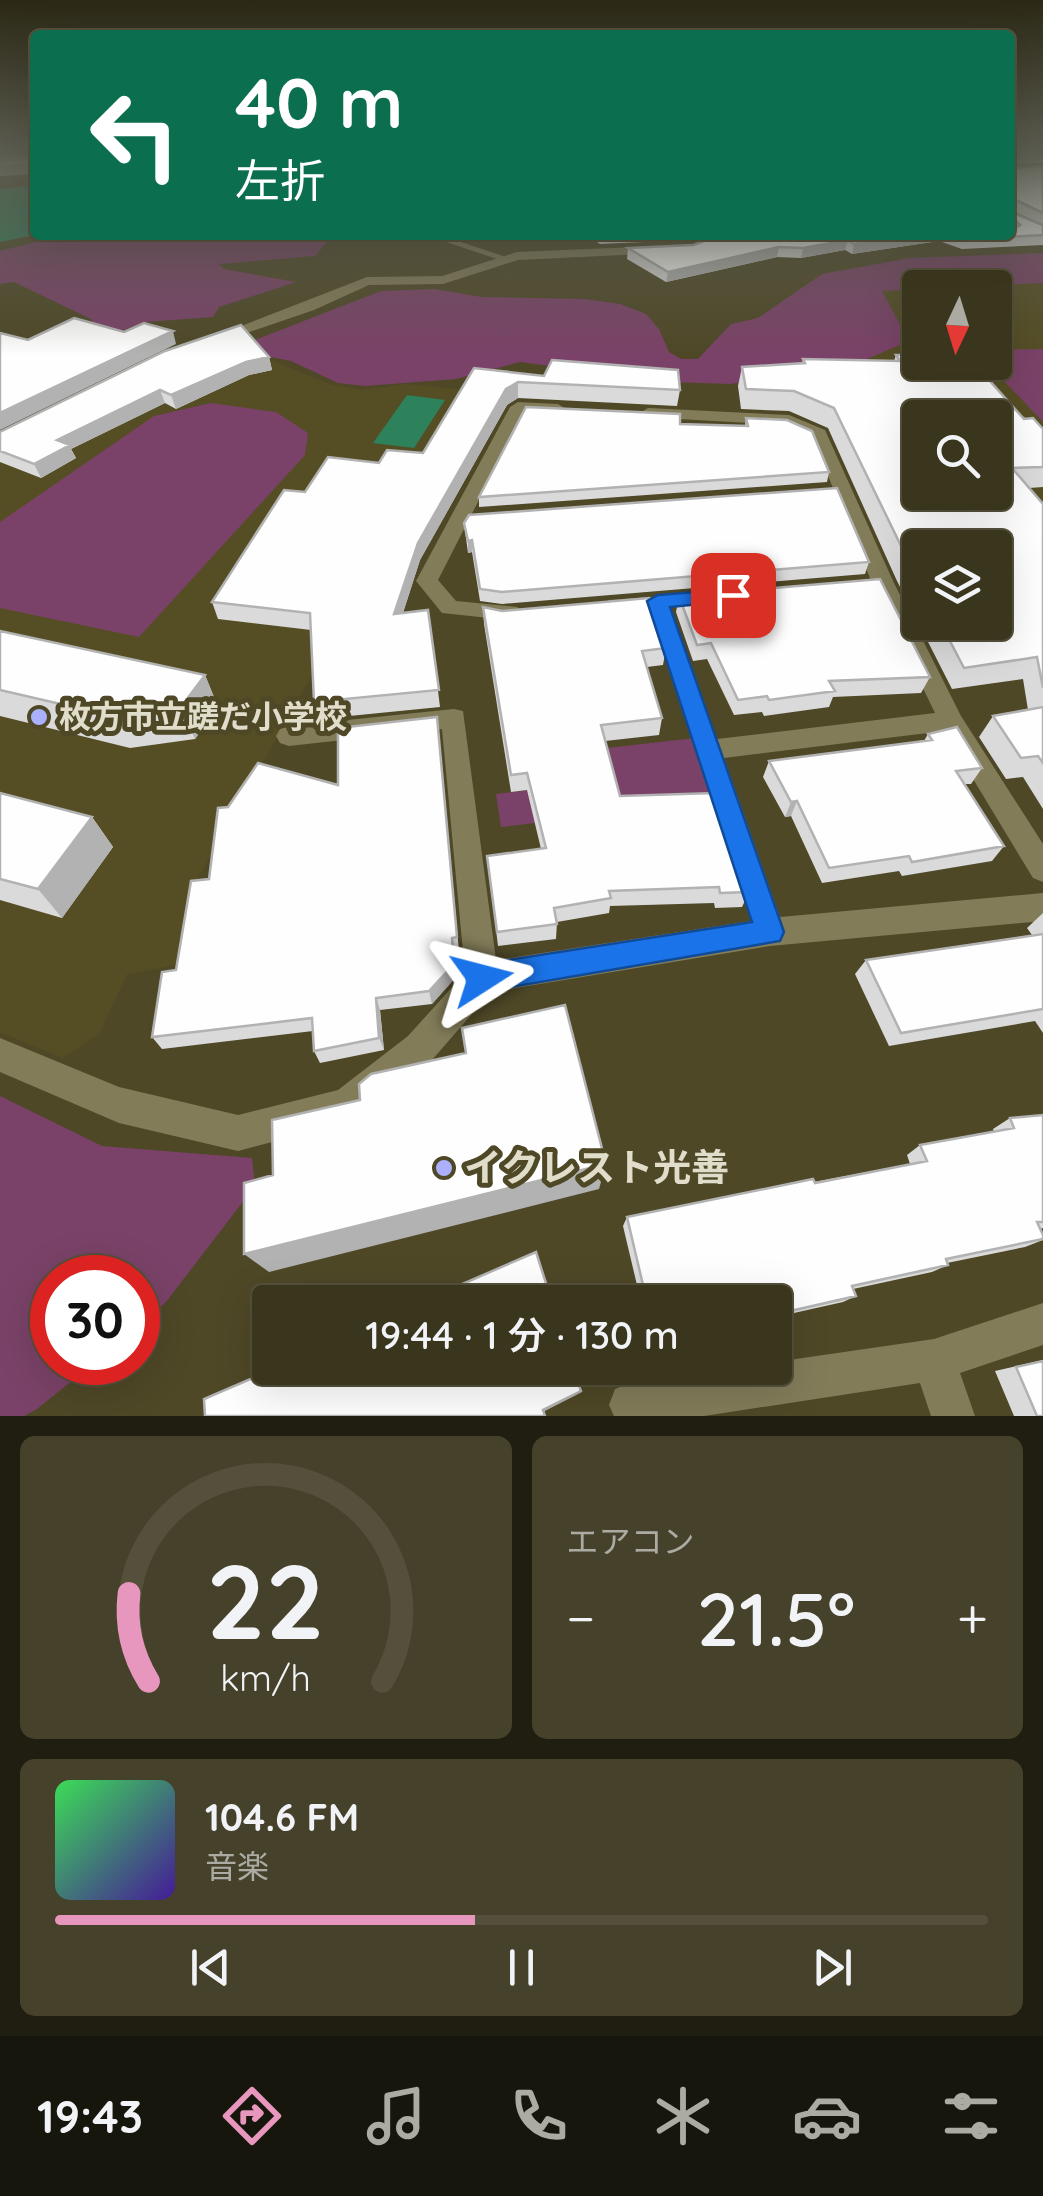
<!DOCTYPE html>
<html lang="ja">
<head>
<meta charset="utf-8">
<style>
	body { margin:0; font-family:Quicksand,"Noto Sans JP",sans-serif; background:#45412a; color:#f1f3f6; height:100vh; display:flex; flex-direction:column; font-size:38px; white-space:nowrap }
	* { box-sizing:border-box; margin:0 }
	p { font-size:32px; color:#ababa4 }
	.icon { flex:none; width:55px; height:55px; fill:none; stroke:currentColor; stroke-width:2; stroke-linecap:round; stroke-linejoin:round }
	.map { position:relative; height:1416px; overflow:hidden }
	.details { display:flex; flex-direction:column; gap:20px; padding:20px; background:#201e10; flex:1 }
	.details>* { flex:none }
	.hud { position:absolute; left:30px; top:30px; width:985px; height:210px; border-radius:10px; box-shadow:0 10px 40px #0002,0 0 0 2px #54503b; background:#0b6e4f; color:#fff; overflow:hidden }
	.needle { width:65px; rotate:184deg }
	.tools { position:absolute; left:902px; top:270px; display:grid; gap:20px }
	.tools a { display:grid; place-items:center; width:110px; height:110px; border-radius:10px; background:#3a361d; box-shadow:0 10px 40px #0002,0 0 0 2px #54503b; font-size:50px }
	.speed { position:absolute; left:30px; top:1255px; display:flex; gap:20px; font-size:50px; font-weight:700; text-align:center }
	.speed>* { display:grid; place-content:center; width:130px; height:130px; border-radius:50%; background:#3a361d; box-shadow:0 10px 40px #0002,0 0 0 2px #54503b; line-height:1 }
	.speed .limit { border:15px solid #d22; background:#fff; color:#111 }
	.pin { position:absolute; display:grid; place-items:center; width:85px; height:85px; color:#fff; margin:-42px; border-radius:20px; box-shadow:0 5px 15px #0006 }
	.me { position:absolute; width:110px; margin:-55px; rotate:81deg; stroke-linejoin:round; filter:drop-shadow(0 0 8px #0008) }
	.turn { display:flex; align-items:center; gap:35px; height:210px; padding:0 40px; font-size:45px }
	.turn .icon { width:130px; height:130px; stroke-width:2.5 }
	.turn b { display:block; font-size:70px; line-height:85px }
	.big { font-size:75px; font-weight:600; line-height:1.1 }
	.details .card { flex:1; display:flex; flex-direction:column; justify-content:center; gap:15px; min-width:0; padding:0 35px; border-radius:15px; background:#45412a }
	.details .dial { align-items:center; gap:0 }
	.dial svg { height:260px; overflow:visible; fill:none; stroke:#54503b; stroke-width:7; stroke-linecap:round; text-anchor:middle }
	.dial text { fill:#f1f3f6; stroke:none }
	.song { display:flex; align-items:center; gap:30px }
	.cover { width:120px; height:120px; border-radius:15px; background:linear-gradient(135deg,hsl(130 70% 55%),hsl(260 70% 35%)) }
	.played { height:10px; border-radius:5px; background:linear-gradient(90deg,#e797bd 45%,#54503b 45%) }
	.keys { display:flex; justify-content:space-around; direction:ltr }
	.heat { display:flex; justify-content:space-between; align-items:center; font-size:55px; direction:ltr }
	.details .tiles { flex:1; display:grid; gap:20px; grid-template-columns:1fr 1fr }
	.card:last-child { grid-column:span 2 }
	.trip { position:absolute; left:252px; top:1285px; width:540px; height:100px; border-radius:10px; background:#3a361d; box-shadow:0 10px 40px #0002,0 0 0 2px #54503b; font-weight:600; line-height:100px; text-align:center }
	.tab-bar { display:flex; height:160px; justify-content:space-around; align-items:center; background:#17160c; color:#ababa4 }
	.tab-bar .icon { width:70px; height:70px }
	.tab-bar .active { color:#e797bd }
	.tab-bar b { font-size:45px; color:#f1f3f6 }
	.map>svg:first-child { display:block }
	.built { fill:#554e24 }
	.green { fill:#7a4268 }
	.water { fill:#2d815b }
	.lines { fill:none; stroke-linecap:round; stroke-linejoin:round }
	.lane { fill:#827c59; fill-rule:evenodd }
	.street { fill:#827c59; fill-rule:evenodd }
	.wall { fill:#dadada; fill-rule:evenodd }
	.shaded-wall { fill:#b2b2b2 }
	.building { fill:#fefefe; stroke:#b2b2b2; stroke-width:2.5; fill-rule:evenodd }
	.route { fill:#1a73e8; stroke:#114b97; stroke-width:2.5 }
	.poi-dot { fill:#aab0fb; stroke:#4e4827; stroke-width:4 }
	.labels { text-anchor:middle; stroke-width:10; stroke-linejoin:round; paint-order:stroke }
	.poi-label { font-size:32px; font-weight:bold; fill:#e0ddca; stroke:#4e4827; text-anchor:start }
	.near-poi-label { font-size:38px; font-weight:bold; fill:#e0ddca; stroke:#4e4827; text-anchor:start }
</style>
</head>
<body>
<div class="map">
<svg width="1043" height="1416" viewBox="0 0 1043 1416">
	<rect width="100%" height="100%" fill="#4e4827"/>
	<!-- built -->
	<path class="built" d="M1043,283V661L995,548V418H920L853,365L881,291L920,289V362H995V288L953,287Z
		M232,344L329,384L362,390L406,384L465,390L307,684L186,900L177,965L127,974L99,1034L63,1058L0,1032V454Z"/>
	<!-- green -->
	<path class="green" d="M64,235H320L327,242L315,256L219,264L224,269L296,282L219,307L213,317L145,322L110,335L82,329L93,320L14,282L0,284V251Z
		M1043,253V283L882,291L909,341L853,365L730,384L671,382L520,362L456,379L365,386L338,383L291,361L261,355L95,402L381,291L434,289L482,297L585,299L620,304L646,314L659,329L669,352L681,359H698L731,324L758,318L822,274L909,258Z
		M1043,349V422L987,363L995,362V350Z
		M211,403L276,412L308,433L305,455L139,637L0,608V522L154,416Z
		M695,738L718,801L501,827L496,794L615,780L607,748Z
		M0,1096L102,1146L252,1158L255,1186L166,1302L138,1326V1278H52V1362L94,1363L37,1409L24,1416H0Z"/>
	<!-- water -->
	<path class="water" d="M35,185V235L0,242V189Z
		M407,395L445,400L414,448L373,443Z"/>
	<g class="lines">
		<!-- lane -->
		<path class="lane" d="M425,235H440L512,259L503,261Z"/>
		<!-- street -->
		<path class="street" d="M660,246L664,247V253L518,260L443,284L369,285L314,310L220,342L208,339L367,277L442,276L517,252Z
			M518,402L558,404L566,409L558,414L524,412L438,580L456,601L517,607L528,614L517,621L442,613L416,581L510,407Z
			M648,408L789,415L825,430L894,583L961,716L1043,844V882L1033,878L944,731L724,758L780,917L1043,893V921L770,946L491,992L432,1060L360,1119L238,1151L119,1123L0,1072V1038L119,1087L238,1115L338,1090L408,1036L465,973L442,729L289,746L280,743L276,736L280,729L289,726L454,709L463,711L496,960L751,921L649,610L616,612L605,605L608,600L719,592L722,597L719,602L670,608L717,739L935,713L872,583L812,437L786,425L642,417L640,413Z
			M1043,1303V1345L960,1373L975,1416H931L920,1383L704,1416H614L609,1405L615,1389L631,1383L737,1368H775V1362L934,1339Z"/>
	</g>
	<!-- wall -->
	<path class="wall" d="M1010,157H1043V163L1012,164L1014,168L1043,166V225L1011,210V212L1043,225V245L962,249L939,241L852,254L845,250L801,258L777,257L666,282L627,259L628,248L693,245L722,235H780L760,240L763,241L790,235H1010L1011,231L1010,230Z
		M587,235H707L688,240L600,244Z
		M905,343L1043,429V487L1029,488L1043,504V809L1023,777L1006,779L979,737L993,716L1028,710L1023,679L952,689L897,581L828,428L789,411L741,409L738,386L742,367L802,363L803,359L894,361L896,355H901ZM920,548L995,622H920Z
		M269,357L272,370L249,375L176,409L165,403L71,449L76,458L41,478L0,462V432Z
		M474,368L680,390L677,406L518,398L507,405L420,560L403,613L428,610L440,707L319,719L314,702L311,630L218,619L212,602L305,492L379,463L423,453Z
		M746,418L829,472L827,482L479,507V497L680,424L745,426Z
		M464,523L869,562L865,574L502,604L480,601L472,552L468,553Z
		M679,596L930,677L921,693L833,697L829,707L764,716L762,712L734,715L707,659L693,661L676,612Z
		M483,607L666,648L663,665L647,667L662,718L659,735L605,741L620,796L749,892L742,907L715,908L714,903L610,906L609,913L557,922L556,939L498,946L487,856L541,849L527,790L511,792L484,624Z
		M0,631L205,675L218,707L195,739L130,748L0,716Z
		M437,717L459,951L454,952L456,977L432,1004L380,1010L384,1050L320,1063L314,1051L313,1031L162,1049L152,1037L209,879L228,807L338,785Z
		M928,734L982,768L971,784H964L1004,846L992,861L902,876L899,871L822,883L791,816L785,817L763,777L769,761L924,741Z
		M0,793L92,817L113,847L62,918L0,900Z
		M1043,913V1033L1035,1021L889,1046L855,974L866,960L1032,935L1027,928Z
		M1043,1115V1228L1040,1229L1043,1240L1025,1247L947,1263L948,1265L932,1272L853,1289L856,1296L843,1302L776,1317L775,1302H641L623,1226L627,1217L910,1164L907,1155L920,1145L994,1132L993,1129L1010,1118Z
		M1043,1360V1416H1014L995,1371Z"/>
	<!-- shaded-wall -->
	<path class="shaded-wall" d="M35,164V174L0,176V167Z
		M689,235H707L688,240Z
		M754,235H780L754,241Z
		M914,235H941L939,241L852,254L854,244Z
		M848,240L845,250L801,258L803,248Z
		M779,247L777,257L666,282L668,272Z
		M173,331L176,344L0,430V413Z
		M269,357L272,370L249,375L176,409L171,395L246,362Z
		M518,382V398L507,405L420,560L397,631L394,614L418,543L506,389Z
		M160,390L165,403L71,449L76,458L41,478L34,464L57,440Z
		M472,540V552L468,553V541Z
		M205,675L218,707L195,739L181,707Z
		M797,801L791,816L785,817L791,802Z
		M92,817L113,847L62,918L38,889Z
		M452,938L456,977L432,1004L429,991Z
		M376,998L380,1010L384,1050L379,1038Z
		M606,1164L599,1189L269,1272L244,1254Z
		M581,1391L576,1395L541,1413L543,1410Z"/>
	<!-- building -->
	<path class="building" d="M0,157H35V164L0,167Z
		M1010,160L1014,168L1043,166V213L1016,200L1011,201V212L1043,225V235L966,239L955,235H1010V231L1020,225L1014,219H1010Z
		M722,235H754L763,241L790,235H914L854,244L848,240L803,248L779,247L668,272L628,248L693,245Z
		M74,318L124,332L144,323L173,331L0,413V333L28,340Z
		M241,325L269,357L246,362L171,395L160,390L57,440L70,445L34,464L0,451V432L165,351Z
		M905,343H920V362H973L1024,419L1033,418L1043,429V467L1012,468L1043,504V688L1037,657L964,668L940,622H995V548H920V585L834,408L794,391L746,389L742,367L805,363L803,359L900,361L896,355H914ZM920,418H995V492H920Z
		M552,360L678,370L680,390L518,382L506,389L418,543L394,614L428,610L439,690L314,702L310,613L212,602L284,490L305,492L328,457L379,463L387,450L423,453L474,368L544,376Z
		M526,407L680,414V424L748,426L746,418L787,420L812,431L829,472L479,497Z
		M837,488L869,562L502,592L480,589L472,540L468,541L464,523L469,515Z
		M880,579L930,677L829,681L835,691L769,700L767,696L738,700L711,643L697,645L679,596Z
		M649,598L666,648L642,651L662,718L601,725L620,796L715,793L749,892L720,893L719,887L609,891L611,898L554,908L557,924L497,932L487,856L546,848L527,773L511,775L483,607L502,611Z
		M0,631L205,675L181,707L112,716L0,690Z
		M1043,707V763L1038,756L1021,758L993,716Z
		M437,717L457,937L452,938L454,964L429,991L376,998L379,1038L314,1051L312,1018L152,1037L162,972L176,970L191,881L209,879L218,808L228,807L258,763L338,785V728Z
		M957,727L982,768L956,771L1004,846L912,862L909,856L829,868L797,801L791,802L769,761L932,740L928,734Z
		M0,793L92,817L38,889L0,879Z
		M1043,934V1009L901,1033L866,960Z
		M565,1005L606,1164L244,1254V1183L273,1175L272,1120L360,1100L359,1084L371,1074L466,1053L462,1028Z
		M1043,1115V1222H1037L1043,1235V1239L946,1259L948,1265L852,1286L856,1296L786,1312L784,1304L775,1306V1302H647L627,1217L813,1179L815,1183L927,1161L920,1145L1014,1128L1010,1118Z
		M536,1252L552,1302H421Z
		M1043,1361V1416H1037L1016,1367Z
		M276,1368H573L581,1391L543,1410L545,1416H205L204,1399Z"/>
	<!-- sky -->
	<linearGradient id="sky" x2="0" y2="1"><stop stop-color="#2b2815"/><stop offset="0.44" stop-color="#5d5e52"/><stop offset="1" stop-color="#5d5e52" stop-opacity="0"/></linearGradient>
	<rect width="1043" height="355" fill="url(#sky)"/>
	<!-- route -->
	<path class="route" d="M733,589L743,595L740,600L670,607L784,932L780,941L482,992L472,988L467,978L472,968L482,964L752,922L647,601L658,595Z"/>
	<!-- markers -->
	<g class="poi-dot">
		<circle cx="39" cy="717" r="10"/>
		<circle cx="444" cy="1168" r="10"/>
	</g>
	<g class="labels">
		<!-- poi labels -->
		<g class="poi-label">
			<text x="59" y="728">枚方市立蹉だ小学校</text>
		</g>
		<!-- near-poi labels -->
		<g class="near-poi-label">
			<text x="464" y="1181">イクレスト光善</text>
		</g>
	</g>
</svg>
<div class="tools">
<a><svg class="needle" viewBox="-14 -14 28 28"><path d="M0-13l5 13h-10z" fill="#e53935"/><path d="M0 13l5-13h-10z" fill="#ababa4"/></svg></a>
<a><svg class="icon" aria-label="search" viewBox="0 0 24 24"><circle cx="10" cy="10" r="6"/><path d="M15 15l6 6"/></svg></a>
<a><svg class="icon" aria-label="layers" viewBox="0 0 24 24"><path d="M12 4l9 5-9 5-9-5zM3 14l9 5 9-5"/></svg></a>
</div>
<div class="speed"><div class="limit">30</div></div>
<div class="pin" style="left:733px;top:595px;background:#d93025"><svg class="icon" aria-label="arrive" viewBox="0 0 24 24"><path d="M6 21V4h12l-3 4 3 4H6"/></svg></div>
<svg class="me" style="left:482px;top:978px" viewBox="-20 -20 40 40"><path d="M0-17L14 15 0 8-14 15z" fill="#1a73e8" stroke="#fff" stroke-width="4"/></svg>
<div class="trip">19:44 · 1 分 · 130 m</div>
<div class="hud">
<div class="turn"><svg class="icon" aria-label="left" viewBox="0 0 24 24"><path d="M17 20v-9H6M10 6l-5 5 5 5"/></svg><div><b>40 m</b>左折</div></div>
</div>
</div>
<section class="details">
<div class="tiles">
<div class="card dial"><svg viewBox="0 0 100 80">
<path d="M14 69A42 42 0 1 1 86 69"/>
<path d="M14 69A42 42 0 0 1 8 42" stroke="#e797bd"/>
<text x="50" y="56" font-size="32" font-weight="700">22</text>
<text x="50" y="72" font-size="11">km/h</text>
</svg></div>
<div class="card"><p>エアコン</p>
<div class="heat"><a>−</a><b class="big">21.5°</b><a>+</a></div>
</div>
<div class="card">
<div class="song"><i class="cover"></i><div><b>104.6 FM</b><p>音楽</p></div></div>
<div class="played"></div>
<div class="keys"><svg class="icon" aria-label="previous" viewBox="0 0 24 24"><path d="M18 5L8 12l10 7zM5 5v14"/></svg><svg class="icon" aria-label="pause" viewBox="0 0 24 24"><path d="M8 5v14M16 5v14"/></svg><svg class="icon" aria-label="next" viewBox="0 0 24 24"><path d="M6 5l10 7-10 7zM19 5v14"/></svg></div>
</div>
</div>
</section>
<nav class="tab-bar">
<b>19:43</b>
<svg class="icon active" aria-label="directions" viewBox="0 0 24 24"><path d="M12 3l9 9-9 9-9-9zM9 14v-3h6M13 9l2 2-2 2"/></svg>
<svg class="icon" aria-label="music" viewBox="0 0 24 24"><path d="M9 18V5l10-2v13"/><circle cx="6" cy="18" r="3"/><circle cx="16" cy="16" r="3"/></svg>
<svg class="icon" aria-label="phone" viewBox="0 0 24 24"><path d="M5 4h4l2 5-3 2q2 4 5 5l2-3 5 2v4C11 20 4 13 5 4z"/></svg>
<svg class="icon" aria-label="climate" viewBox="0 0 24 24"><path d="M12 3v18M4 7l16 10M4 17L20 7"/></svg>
<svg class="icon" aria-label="car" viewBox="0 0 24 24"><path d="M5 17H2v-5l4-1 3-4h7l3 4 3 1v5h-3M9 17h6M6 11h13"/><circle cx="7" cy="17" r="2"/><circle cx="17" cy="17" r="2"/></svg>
<svg class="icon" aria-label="filters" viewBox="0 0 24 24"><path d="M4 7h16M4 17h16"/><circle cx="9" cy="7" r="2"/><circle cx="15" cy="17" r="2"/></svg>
</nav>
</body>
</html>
